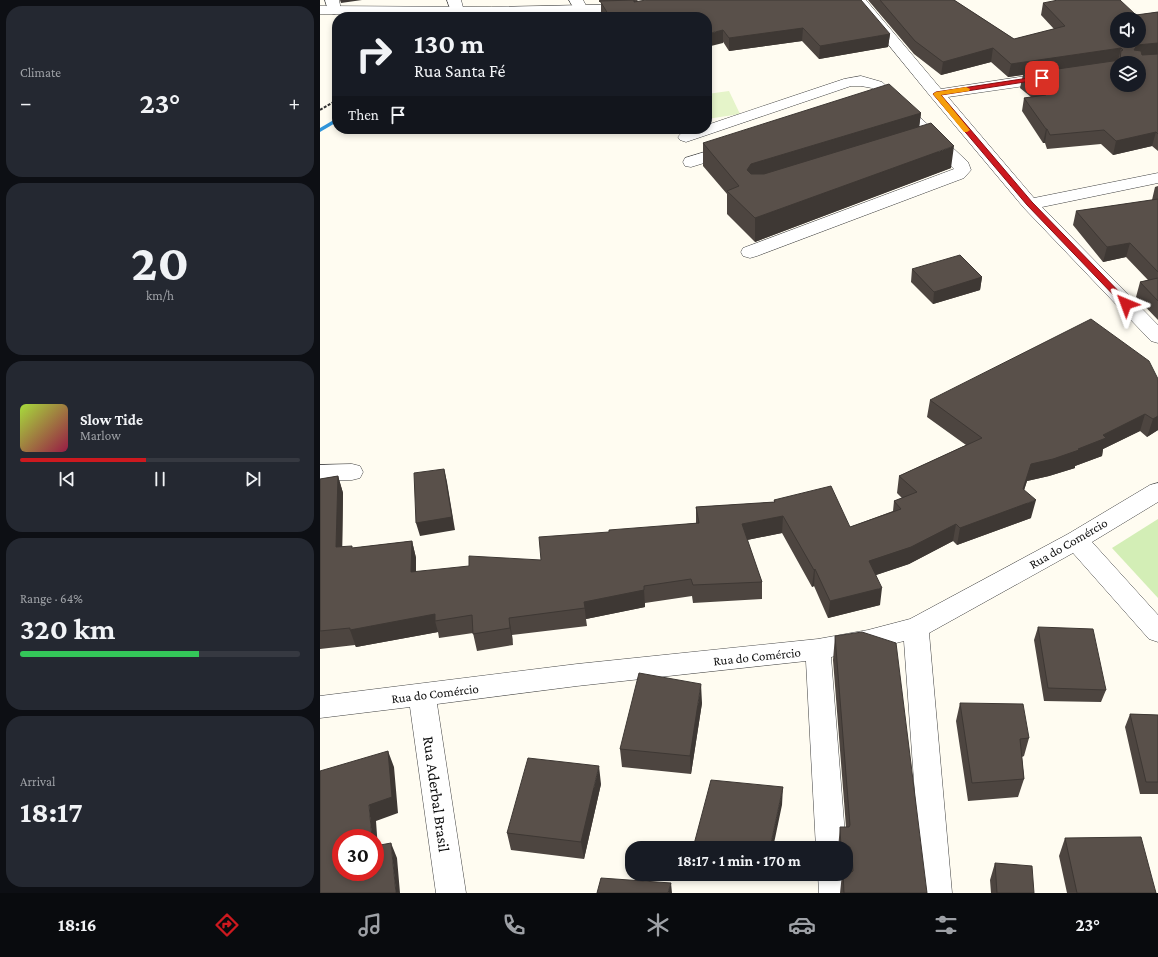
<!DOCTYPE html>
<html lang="en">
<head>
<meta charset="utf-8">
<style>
	body { margin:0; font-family:"Crimson Pro",serif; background:#242831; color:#f1f3f6; height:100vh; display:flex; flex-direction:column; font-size:15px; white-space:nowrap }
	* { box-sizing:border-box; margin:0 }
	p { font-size:13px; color:#9ea1a6 }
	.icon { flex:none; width:22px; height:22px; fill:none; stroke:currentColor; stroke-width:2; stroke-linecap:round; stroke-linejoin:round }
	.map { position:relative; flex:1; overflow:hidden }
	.side { display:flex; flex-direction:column; gap:6px; padding:6px; background:#0d0f14; width:320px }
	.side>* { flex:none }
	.top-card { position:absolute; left:12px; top:12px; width:380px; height:122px; border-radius:16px; box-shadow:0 2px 6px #0003; background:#171b24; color:#f1f3f6; overflow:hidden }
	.buttons { position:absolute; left:790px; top:12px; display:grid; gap:8px }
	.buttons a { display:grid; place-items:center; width:36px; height:36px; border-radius:50%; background:#171b24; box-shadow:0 2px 6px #0003; font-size:20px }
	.speed { position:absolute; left:12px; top:829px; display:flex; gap:8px; font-size:20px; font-weight:700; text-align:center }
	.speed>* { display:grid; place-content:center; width:52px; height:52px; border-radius:50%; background:#171b24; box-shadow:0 2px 6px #0003; line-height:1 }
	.speed .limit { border:6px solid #d22; background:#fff; color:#111 }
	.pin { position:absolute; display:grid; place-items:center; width:34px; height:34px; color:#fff; margin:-17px; border-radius:8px; box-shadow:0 2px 6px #0006 }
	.me { position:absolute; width:44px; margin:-22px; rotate:316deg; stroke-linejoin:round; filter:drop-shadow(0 0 3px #0008) }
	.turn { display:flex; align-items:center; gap:14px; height:84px; padding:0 16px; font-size:18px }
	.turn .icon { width:52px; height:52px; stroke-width:2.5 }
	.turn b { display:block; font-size:28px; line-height:34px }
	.then { display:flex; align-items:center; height:38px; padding:0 16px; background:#0003; gap:8px; font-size:15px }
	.big { font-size:30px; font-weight:700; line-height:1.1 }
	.side .card { flex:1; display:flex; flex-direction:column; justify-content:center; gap:6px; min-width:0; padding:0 14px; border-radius:16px; background:#242831 }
	.side .dial { align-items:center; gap:0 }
	.dial b { font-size:52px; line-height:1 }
	.song { display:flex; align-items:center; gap:12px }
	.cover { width:48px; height:48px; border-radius:6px; background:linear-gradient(135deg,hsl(80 70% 55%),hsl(340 70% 35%)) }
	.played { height:4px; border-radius:2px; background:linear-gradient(90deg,#cd191f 45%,#363941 45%) }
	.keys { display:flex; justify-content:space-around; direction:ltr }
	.heat { display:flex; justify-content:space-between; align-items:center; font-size:22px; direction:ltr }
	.charge { height:6px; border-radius:3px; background:linear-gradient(90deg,#34c759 64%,#363941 0) }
	.trip { position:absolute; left:305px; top:841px; width:228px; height:40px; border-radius:16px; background:#171b24; box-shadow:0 2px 6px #0003; font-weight:700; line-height:40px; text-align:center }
	.tabs { display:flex; height:64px; justify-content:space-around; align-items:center; background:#090b0e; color:#9ea1a6 }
	.tabs .icon { width:28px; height:28px }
	.tabs .on { color:#cd191f }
	.tabs b { font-size:18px; color:#f1f3f6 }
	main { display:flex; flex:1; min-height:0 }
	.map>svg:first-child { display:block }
	.green { fill:#d3eeb6 }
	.pitch { fill:#e5f4c9 }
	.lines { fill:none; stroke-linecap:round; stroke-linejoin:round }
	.stream { fill:#3095da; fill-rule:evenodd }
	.minor-casing { stroke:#424242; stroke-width:1 }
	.tertiary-casing { stroke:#424242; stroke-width:1 }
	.path { stroke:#313131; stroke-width:2; stroke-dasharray:3 1.5; stroke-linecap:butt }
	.minor { fill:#fff; fill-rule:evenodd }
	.tertiary { fill:#fff; fill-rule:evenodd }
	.wall { fill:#4d4540 }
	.shaded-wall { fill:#3e3834 }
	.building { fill:#59504a; stroke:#3e3834; fill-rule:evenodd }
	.route { fill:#cd191f; stroke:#851014 }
	.slow { fill:#f59e0b }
	.labels { text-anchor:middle; stroke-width:4; stroke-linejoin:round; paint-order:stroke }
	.street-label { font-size:13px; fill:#0f0f0f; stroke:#fff }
	.near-street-label { font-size:16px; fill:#0f0f0f; stroke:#fff }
</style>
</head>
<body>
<main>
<section class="side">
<div class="card"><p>Climate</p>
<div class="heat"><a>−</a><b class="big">23°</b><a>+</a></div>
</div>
<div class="card dial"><b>20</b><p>km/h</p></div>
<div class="card">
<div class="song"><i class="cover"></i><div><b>Slow Tide</b><p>Marlow</p></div></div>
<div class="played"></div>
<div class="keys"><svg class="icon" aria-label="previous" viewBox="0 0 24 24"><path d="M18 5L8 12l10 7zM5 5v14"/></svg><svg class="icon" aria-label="pause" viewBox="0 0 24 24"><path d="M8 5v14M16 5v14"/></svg><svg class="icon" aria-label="next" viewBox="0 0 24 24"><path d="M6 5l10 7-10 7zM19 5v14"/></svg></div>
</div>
<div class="card"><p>Range · 64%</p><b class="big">320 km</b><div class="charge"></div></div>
<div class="card"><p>Arrival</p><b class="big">18:17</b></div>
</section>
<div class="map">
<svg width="838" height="893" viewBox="0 0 838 893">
	<rect width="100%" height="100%" fill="#fffcf1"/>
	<!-- green -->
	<path class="green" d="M838,519V598L792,548Z"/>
	<!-- pitch -->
	<path class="pitch" d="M409,91L420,114L387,119V94Z"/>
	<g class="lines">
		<!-- stream -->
		<path class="stream" d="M17,118V122L0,132V128Z"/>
		<!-- minor casing -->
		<g class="minor-casing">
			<path id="minor" d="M5,0H19L21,10L19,13L14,14L9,13Z
				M127,0H141L144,11L142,14L137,15L132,14Z
				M249,0H263L268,9L266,12L261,13L256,12Z
				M532,0H546L621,89L732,72L737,74L740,77L737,80L732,82L628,97L714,198L838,173V183L722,207L838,325V343L831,341L704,208L611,97Z
				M541,76L562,82L648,162L651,170L644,178L437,256L430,258L423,256L421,252L423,248L634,169L552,88L541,86H531L372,140L366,142L360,140L358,137C364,128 377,129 387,129V125L524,79Z
				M411,144L417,145L419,149L417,153L371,167L365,166L363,162L365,158Z
				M32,464L40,466L43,472L40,478L32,480L0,481V465Z
				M838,483V502L772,542L838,615V642L829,639L753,553L609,633L632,893H602L584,641L548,650L511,657L526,848H496L486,661L257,686L117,704L146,893H116L90,707L0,718V696L257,664L498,639L548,630L590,619L748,534L830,485Z
				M526,870L528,874L529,893H499L498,874H526Z"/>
		</g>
		<!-- tertiary casing -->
		<g class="tertiary-casing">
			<path id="tertiary" d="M311,4L316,5L318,8L316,11L171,15L0,14V6L171,7Z"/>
		</g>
		<!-- path -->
		<path class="path" d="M0,110L17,100"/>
		<!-- minor -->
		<use href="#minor" class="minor"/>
		<!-- tertiary -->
		<use href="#tertiary" class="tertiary"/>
	</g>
	<!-- wall -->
	<path class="wall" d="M279,0H318L317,1L570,34L568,47L499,59L482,41L409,51L387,17H283L281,13V2H279Z
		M548,0H634L694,39L734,29L721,15L723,3L816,15L838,12V151L832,146L793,155L781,144L727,149L725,143H723L702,111L704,98L711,97L700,88L703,75L688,77L671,62L621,75L594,54Z
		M601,113L599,127L631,168L435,242L407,214V194L383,166V143Z
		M838,186V320L816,297L820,282L828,280L806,257L783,262L753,225L756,211L832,200L835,187Z
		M592,269L662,277L660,290L613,304L591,282Z
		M838,379V430L827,437L820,431L783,449L782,456L755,466V468L729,476L707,481L704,490L711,518L637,545L633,541L589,564L556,575L560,605L508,618L494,586L492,587L462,533L427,540L442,582V599L373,603L372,596L325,603V607L266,619L267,626L192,635L193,645L157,651L153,633L119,638L118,632L36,647L35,645L0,649V479L18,476L23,493L22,547L32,548L92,541L96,558V572L221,560L289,532L376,523V507L454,502V500L530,527L573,511L574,501L582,498L577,493L579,476L646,445L607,417L610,400Z
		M718,627L786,690L781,702L724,701L714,640Z
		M515,636L607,893H520L522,874L529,872L527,869H526V848H518L520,827H526L513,660Z
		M382,703L371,774L302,767L300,749Z
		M640,703L709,738L704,756L702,757L704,779L698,797L648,801L636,721Z
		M810,714L838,715V794H820L805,727Z
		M281,784L264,859L191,850L187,833Z
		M745,838L836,893H747L739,856Z
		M675,863L714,893H671L670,880Z
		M371,874H447V878L371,877Z"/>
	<!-- shaded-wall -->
	<path class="shaded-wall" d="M20,0H42L21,3Z
		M483,28L482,41L409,51V38Z
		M403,30V43L387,47V34Z
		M570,34L568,47L499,59L500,46Z
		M838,43V56L811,63L814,50L817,45Z
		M673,48L671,62L621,75L623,62Z
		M801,48L798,61L688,77L691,64Z
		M601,113L598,135L431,187L427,170L431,164Z
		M726,129H727L725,143H723Z
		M836,132L832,146L793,155L796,141Z
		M634,146L631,168L435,242V218Z
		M810,243L806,257L783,262L787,247Z
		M662,277L660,290L613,304L614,292Z
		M825,414L820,431L783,449L782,456L755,466V468L729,476L707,481L699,506L703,489L711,464L758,449L783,435Z
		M838,416V430L827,437L833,419Z
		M124,469L127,482L135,530L100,536L96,523Z
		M18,476L23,493L22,565L16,547Z
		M716,500L711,518L637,545L640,528Z
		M463,516L462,533L422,541V524Z
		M636,524L633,541L589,564L547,578L549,561Z
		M92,541L96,558V590L91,572Z
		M495,569L494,586L492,587L494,570Z
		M562,588L560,605L508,618L510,601Z
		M324,590L325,607L266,619L264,602Z
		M115,614V621L118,632L36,647L30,630Z
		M189,618L192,635L193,645L190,628Z
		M381,684L382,703L371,774L370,756Z
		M68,751L74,767L78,813L56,821L59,863L55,853V838H52L49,805Z
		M279,766L281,784L264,859L261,842Z
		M463,787L462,805L453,848H450Z
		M71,843L77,858L80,893H76Z
		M351,883L352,893H348Z"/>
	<!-- building -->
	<path class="building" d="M314,0V2L326,0H541L570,34L500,46L483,28L409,38L403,30L387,34V17H290L280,1Z
		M560,0H634L694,39L745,26L723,3L738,0H800L816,15L838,12V43L817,45L814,50L821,51L822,55L838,54V134L836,132L796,141L784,130L730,135L727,129H726L704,98L726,95L703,74L800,60L801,51L803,50L801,48L691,64L673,48L623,62L595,41ZM797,19H819V41H797ZM797,63H819V85H797Z
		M569,84L601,113L431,164L427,170L431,174H444L611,123L634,146L435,218L407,191L419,186L383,143Z
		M838,199V272L810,243L787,247L756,211Z
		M640,255L662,277L614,292L592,269Z
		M838,278V301L820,282Z
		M771,319L829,361L838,379V416L833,419L825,414L783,435L786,438L758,449L759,450L733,459L711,464L703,489L716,500L640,528L636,524L591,547L549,561L562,588L510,601L495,569L494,570L463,516L422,524L442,582L373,585L371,579L324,586V590L264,602L265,608L189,618L190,628L153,634L152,615L115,621V614L30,630V628L0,631V479L18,476L16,547L32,546V548L92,541L91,572L149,566V556L221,560L219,537L289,532V530L379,523L376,507L455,502L454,500L511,486L530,527L581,509L574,501L597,492L579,476L662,438L610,400Z
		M124,469L132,517L96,523L94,473Z
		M718,627L773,629L786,690L728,688Z
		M542,632L576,643L607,893H524L523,874H526V872H532L533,871L532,852L530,847L528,846L527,850H526V848H521L520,827H529L530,825L515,636Z
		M319,673L381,684L370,756L300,749Z
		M640,703L703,704L709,738L700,739L704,779L652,783Z
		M810,714L838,715V782H826Z
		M68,751L72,797L49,805L52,838H21V872H55V846L71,843L76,893H0V771Z
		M208,758L279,766L261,842L187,833Z
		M391,780L463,787L450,848H373Z
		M821,837L836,893H757L745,838Z
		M675,863L712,866L714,893H677Z
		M281,878L351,883L348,893H277Z"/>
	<!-- route -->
	<path class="route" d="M722,76L725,78L724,79L621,95L712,202L809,302V305H803L707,205L613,94L616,92Z"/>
	<!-- slow -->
	<path class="slow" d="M646,87L650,89L649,91L621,95L649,129L650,130L647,132H644L613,94L616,92Z"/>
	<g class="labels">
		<!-- street labels -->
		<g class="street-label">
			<text transform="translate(748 543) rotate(-30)" y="5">Rua do Comércio</text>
			<text transform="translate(437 656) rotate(-6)" y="5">Rua do Comércio</text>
			<text transform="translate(115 693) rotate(-7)" y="5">Rua do Comércio</text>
		</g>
		<!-- near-street labels -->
		<g class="near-street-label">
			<text transform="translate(117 794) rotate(82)" y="6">Rua Aderbal Brasil</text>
		</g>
	</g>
</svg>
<div class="buttons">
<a><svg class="icon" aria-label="sound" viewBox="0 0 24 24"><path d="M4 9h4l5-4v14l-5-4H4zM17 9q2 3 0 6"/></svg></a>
<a><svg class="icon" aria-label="layers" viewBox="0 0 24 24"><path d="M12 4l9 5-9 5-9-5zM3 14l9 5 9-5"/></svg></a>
</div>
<div class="speed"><div class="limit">30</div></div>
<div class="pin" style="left:722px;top:78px;background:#d93025"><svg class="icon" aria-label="arrive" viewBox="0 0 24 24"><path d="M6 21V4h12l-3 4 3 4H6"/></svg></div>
<svg class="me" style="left:806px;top:304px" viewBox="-20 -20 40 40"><path d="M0-17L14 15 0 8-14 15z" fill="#cd191f" stroke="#fff" stroke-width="4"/></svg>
<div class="trip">18:17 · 1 min · 170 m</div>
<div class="top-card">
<div class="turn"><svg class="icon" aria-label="right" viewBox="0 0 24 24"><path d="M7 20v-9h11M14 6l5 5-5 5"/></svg><div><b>130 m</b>Rua Santa Fé</div></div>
<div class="then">Then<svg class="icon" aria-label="arrive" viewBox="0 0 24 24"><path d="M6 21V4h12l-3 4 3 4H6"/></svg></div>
</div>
</div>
</main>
<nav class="tabs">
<b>18:16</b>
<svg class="icon on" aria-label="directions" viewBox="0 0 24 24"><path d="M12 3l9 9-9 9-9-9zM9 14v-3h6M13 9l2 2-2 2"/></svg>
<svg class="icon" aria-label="music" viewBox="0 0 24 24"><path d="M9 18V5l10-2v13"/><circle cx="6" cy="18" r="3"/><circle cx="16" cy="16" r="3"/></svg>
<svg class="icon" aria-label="phone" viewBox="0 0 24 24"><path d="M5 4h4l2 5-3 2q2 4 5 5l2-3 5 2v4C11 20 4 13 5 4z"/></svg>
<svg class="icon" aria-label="climate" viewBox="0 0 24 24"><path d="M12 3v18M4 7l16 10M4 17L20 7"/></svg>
<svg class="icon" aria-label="car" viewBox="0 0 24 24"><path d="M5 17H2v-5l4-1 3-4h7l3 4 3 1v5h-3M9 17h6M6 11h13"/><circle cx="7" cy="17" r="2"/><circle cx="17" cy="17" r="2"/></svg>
<svg class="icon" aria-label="filters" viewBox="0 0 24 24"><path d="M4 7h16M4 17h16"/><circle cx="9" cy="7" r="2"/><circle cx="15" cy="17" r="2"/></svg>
<b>23°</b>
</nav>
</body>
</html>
